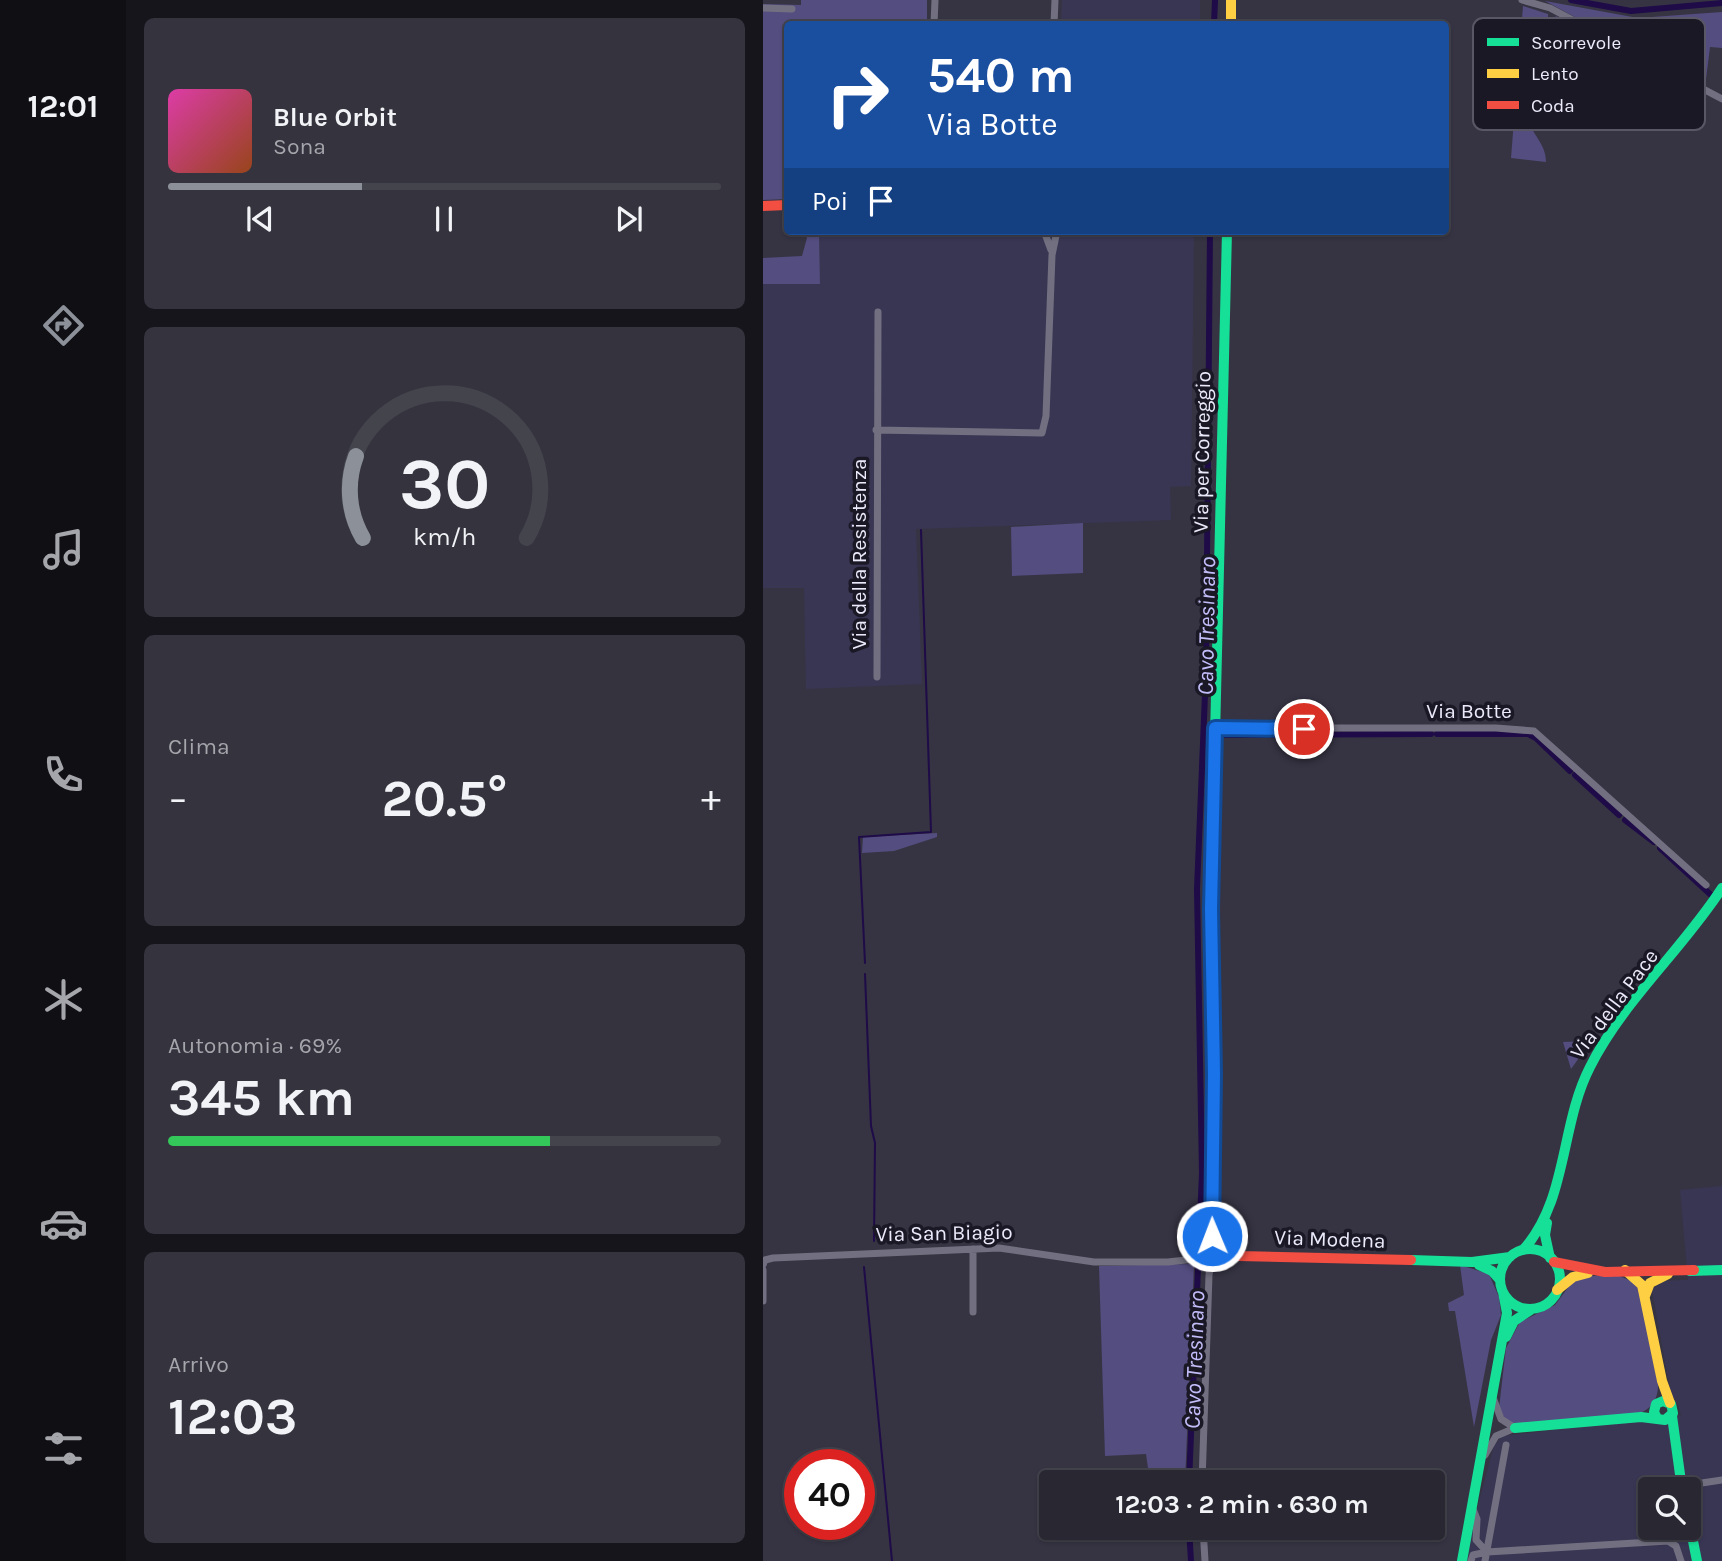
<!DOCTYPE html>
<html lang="it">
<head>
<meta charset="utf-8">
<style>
	body { margin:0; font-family:Karla,sans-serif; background:#34333e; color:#f1f3f6; height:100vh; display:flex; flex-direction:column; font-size:26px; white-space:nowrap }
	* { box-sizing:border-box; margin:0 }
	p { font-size:23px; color:#a5a5ac }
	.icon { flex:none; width:38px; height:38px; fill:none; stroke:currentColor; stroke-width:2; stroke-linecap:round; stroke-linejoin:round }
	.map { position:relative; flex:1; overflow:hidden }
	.sheet { display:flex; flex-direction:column; gap:18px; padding:18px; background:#16151c; width:637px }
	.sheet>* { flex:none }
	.guide { position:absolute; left:21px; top:21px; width:665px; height:214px; border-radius:7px; box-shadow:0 2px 5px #0004,0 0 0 2px #44444d; background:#1a4fa0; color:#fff; overflow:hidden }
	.buttons { position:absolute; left:875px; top:1477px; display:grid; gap:14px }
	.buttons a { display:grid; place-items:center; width:63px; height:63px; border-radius:7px; background:#282732; box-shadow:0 2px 5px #0004,0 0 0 2px #44444d; font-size:35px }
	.speed { position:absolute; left:21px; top:1449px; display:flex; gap:14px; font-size:35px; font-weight:700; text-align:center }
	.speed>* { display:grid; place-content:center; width:91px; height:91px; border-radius:50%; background:#282732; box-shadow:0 2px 5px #0004,0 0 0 2px #44444d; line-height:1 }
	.speed .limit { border:10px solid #d22; background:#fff; color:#111 }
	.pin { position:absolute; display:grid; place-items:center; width:60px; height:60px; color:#fff; margin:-30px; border:4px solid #fff; border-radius:50%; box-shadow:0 2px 7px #0007 }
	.me { position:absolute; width:77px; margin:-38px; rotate:359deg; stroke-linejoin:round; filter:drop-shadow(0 0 5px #0008) }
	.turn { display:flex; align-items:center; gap:24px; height:147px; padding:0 28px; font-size:32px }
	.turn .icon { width:91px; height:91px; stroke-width:2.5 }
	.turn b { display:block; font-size:49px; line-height:60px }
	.then { display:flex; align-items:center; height:66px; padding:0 28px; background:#0003; gap:14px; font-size:26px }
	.big { font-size:52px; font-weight:700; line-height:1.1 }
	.sheet .tile { flex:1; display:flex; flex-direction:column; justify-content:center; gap:10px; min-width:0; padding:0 24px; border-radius:10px; background:#34333e }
	.sheet .dial { align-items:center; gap:0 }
	.dial svg { height:182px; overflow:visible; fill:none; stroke:#44444d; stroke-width:7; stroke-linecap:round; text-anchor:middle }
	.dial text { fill:#f1f3f6; stroke:none }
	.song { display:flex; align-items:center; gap:21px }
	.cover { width:84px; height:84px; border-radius:10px; background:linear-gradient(135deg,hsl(320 70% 55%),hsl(20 70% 35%)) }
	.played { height:7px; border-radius:4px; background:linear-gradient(90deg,#8c9099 35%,#44444d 35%) }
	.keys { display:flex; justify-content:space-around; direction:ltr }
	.heat { display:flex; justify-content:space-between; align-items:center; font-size:38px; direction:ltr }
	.charge { height:10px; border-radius:5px; background:linear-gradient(90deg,#34c759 69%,#44444d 0) }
	.trip { position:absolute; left:276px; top:1470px; width:406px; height:70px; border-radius:7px; background:#282732; box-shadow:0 2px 5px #0004,0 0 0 2px #44444d; font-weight:700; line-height:70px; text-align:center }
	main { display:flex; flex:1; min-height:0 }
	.tabs { display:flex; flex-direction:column; width:126px; justify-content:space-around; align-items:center; background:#101014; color:#a5a5ac }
	.tabs .icon { width:49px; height:49px }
	.tabs .current { color:#8c9099 }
	.tabs b { font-size:32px; color:#f1f3f6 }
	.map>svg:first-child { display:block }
	.built { fill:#393654; fill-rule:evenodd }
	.green { fill:#544d80 }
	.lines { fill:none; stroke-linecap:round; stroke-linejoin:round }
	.stream { stroke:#1e0b48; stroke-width:2 }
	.canal { stroke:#1e0b48; stroke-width:6 }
	.street { stroke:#727080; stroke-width:7 }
	.fast { stroke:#16e098; stroke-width:10 }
	.slow { stroke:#ffcf43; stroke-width:10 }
	.jam { stroke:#f24e42; stroke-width:10 }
	.route-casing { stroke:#114b97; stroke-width:18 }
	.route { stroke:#1a73e8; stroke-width:12 }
	.labels { text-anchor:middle; stroke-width:7; stroke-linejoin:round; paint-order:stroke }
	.street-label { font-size:21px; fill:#ebeafb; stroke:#1a1825 }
	.water-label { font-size:23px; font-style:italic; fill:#c2bdf9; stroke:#1a1825 }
	.key { fill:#1a1825; stroke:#595765; stroke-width:2 }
	.key-label { font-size:19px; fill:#ebeafb }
</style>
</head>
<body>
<main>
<nav class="tabs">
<b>12:01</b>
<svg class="icon current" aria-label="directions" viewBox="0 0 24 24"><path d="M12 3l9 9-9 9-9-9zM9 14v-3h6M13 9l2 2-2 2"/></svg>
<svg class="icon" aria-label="music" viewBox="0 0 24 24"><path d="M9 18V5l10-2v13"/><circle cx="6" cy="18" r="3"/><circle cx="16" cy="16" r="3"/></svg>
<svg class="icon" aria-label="phone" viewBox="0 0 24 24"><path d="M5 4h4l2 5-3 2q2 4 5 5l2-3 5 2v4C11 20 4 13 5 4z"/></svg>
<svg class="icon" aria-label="climate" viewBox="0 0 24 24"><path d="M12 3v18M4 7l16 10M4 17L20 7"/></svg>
<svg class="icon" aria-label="car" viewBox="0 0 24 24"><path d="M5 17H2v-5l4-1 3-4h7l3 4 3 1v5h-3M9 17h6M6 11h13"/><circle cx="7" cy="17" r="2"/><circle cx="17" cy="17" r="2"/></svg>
<svg class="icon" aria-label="filters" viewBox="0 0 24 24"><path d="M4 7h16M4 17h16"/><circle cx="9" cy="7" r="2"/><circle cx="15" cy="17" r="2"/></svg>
</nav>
<section class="sheet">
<div class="tile">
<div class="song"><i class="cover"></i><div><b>Blue Orbit</b><p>Sona</p></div></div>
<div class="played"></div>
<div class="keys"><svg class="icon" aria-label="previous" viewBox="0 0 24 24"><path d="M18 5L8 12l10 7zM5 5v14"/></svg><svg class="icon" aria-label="pause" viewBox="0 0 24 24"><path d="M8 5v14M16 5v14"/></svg><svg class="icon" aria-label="next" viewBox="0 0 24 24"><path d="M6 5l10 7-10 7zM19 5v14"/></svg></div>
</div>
<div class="tile dial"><svg viewBox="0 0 100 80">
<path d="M14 69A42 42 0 1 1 86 69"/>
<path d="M14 69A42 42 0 0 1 11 33" stroke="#8c9099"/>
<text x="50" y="56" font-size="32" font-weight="700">30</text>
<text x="50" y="72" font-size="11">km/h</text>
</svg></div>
<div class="tile"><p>Clima</p>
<div class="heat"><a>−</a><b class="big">20.5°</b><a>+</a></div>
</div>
<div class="tile"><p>Autonomia · 69%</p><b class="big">345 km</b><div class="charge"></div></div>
<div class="tile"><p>Arrivo</p><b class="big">12:03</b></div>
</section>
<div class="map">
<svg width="959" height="1561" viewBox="0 0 959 1561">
	<rect width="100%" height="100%" fill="#363443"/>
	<!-- built -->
	<path class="built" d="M299,0H437V24H298Z
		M56,231H431L428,486L407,487L408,520L153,529L159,684L43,689L41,588H0V284H57Z
		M959,1186V1561H700L731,1446L739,1436L918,1415L915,1405L908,1395L889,1290L898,1281L925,1280L917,1190ZM887,1489H926V1528H887Z"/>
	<!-- green -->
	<path class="green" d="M38,0H164V24H24V199L0,200V4L38,5Z
		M782,1L875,18L959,12V48L947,47L942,87Z
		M760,6L785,14V17L784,99L768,106C761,134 783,138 783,162L748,158Z
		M793,16L826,34L827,72L790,71L789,24Z
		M40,231H56L57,284H0V258L39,256L44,238Z
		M320,523V573L249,576L248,527Z
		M174,833V837L131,851L99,853L100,837Z
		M828,1041L808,1069L800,1042Z
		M431,1264L422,1482H387L383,1454L342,1456L336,1266Z
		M697,1265L726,1274L736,1297L738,1315L728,1340L711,1427L692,1311H686L685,1303L701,1295Z
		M854,1275L871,1282L876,1289L895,1385C895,1402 886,1411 871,1415L750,1424L742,1420L736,1408L743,1348L757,1322L792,1305L810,1281L826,1276Z"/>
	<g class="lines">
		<!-- stream -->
		<path class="stream" d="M102,963L96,837L168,832L158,530
			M102,974L108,1126L112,1143L111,1241
			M101,1267L129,1561"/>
		<!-- canal -->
		<path class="canal" d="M808,0L868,11L959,3
			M451,24L452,0
			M674,734H765L773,738L807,771
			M457,735L668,734
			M812,775L856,815
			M862,820L891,842
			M897,848L948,895
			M426,1482L439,1173L434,889L443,670L447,231
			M426,1528L428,1561"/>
		<!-- street -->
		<path class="street" d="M759,0L787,8L959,99
			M0,8L29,9
			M171,24L172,0
			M291,24L292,0
			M281,231L288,250
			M113,430L279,433L283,416L289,255L294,231
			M114,677L115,312
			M452,728H733L771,731L943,885
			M210,1249V1312
			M0,1265L2,1260L10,1258L236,1248L331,1262H405L449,1257
			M0,1270V1301
			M722,1455L733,1436L752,1428L738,1419L731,1400
			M439,1482L446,1275L449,1257L455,1248
			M919,1486L959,1480
			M440,1528L442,1561
			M724,1552L905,1541L913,1546L918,1561
			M708,1561L710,1555L724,1552L713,1540L714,1519L710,1509
			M722,1561L743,1445"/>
		<!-- fast -->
		<path class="fast" d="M452,737L464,231
			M784,1223L782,1235L787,1258
			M737 1279a30 30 0 1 1 60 0a30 30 0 1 1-60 0Z
			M760,1250C805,1201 797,1125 827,1067C860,1001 919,950 959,888
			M648,1260L709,1262L747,1257
			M716,1265L729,1271L737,1280
			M927,1271L959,1270
			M743,1337L751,1321L769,1309
			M909,1416L919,1489
			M752,1428L878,1417L902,1420L910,1413L908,1404L900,1401L893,1404L891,1412L894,1418
			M926,1521L934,1561
			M699,1561L744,1313L740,1292"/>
		<!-- slow -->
		<path class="slow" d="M468,0V24
			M449,1123L448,909L452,737
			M862,1270L879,1285L899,1381L907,1403
			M794,1290L810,1277L825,1273
			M882,1296L887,1283L905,1274"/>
		<!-- jam -->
		<path class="jam" d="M0,206L24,205
			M449,1123V1236L455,1248L476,1256L648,1260
			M791,1262L842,1272L931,1270"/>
	</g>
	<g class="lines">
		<!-- route casing -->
		<g class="route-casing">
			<path id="route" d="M449,1236L451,1074L448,909L452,728L541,729"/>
		</g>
		<!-- route -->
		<use href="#route" class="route"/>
	</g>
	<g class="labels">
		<!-- street labels -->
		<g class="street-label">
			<text transform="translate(439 452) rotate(-89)" y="7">Via per Correggio</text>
			<text transform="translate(96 554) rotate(-90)" y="7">Via della Resistenza</text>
			<text x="706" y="718">Via Botte</text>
			<text transform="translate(851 1004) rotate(-53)" y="7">Via della Pace</text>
			<text transform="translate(181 1233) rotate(-1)" y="7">Via San Biagio</text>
			<text transform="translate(567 1239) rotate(2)" y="7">Via Modena</text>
		</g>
		<!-- water labels -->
		<g class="water-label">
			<text transform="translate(443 626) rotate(-89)" y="8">Cavo Tresinaro</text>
			<text transform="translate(431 1360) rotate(-88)" y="8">Cavo Tresinaro</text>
		</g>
	</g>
	<!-- legend -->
	<rect x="710" y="18" width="232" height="112" rx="10" class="key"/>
	<rect x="724" y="38" width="32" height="8" fill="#16e098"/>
	<rect x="724" y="69" width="32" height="9" fill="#ffcf43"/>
	<rect x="724" y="101" width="32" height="8" fill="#f24e42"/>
	<g class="key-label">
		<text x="768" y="49">Scorrevole</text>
		<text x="768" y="80">Lento</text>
		<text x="768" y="112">Coda</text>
	</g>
</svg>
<div class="buttons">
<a><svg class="icon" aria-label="search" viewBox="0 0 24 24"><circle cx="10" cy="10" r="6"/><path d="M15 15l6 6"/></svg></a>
</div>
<div class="speed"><div class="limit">40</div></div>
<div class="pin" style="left:541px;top:729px;background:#d93025"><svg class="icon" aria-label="arrive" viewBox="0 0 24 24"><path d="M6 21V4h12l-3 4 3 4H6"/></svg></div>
<svg class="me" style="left:449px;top:1236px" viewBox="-20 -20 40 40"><circle r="17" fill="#1a73e8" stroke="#fff" stroke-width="3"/><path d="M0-11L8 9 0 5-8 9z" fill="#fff"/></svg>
<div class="trip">12:03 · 2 min · 630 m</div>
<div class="guide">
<div class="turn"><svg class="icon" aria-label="right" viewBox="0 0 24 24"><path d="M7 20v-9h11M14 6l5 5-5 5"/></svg><div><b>540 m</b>Via Botte</div></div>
<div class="then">Poi<svg class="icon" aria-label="arrive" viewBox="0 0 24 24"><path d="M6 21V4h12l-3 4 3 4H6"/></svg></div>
</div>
</div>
</main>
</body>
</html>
